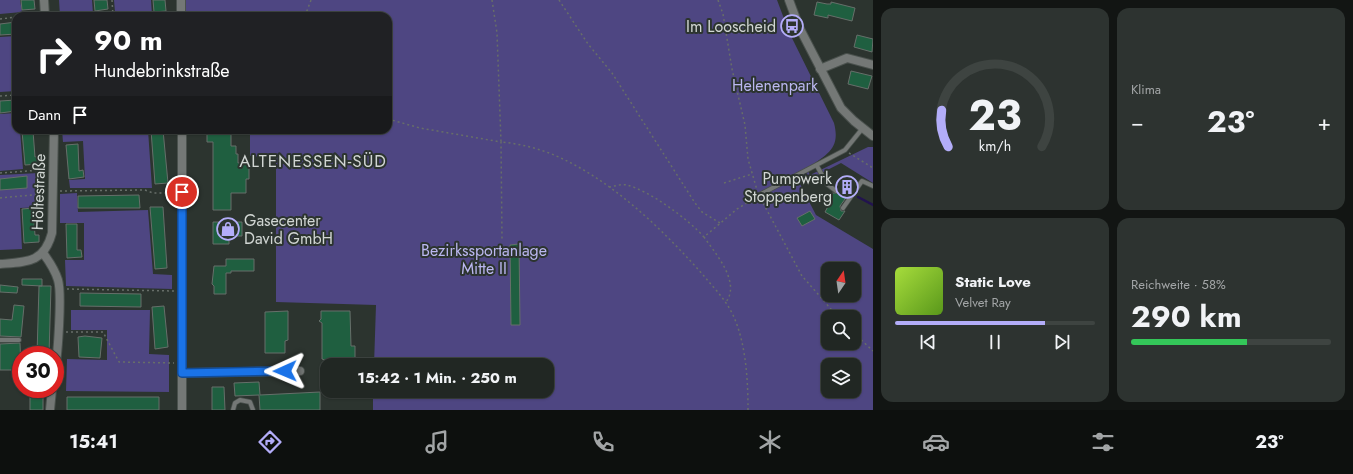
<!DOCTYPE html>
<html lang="de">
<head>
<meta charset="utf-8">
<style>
	body { margin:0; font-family:Jost,sans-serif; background:#2d3330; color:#f1f3f6; height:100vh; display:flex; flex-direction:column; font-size:15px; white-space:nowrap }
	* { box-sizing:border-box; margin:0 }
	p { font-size:13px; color:#a2a5a6 }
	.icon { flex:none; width:22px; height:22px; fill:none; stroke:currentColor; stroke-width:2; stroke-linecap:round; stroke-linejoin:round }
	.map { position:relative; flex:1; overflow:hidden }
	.side { display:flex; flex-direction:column; gap:8px; padding:8px; background:#121513; width:480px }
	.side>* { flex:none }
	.guide { position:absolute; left:12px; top:12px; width:380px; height:122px; border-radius:12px; box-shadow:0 1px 3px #0004,0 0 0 1px #3e4441; background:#202124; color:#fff; overflow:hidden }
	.needle { width:26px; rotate:13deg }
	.fabs { position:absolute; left:821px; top:262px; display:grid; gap:8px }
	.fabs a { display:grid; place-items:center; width:40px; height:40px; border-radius:8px; background:#212723; box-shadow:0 1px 3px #0004,0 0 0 1px #3e4441; font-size:20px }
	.speed { position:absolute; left:12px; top:346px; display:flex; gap:8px; font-size:20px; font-weight:700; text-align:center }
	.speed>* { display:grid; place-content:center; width:52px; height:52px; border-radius:50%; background:#212723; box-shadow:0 1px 3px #0004,0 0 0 1px #3e4441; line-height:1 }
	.speed .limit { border:6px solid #d22; background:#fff; color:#111 }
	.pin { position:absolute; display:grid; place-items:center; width:34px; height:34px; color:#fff; margin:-17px; border:2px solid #fff; border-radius:50%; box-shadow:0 1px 4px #0007 }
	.me { position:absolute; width:44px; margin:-22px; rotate:269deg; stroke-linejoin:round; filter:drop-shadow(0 0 3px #0008) }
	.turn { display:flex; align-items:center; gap:14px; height:84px; padding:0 16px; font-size:18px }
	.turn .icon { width:52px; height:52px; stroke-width:2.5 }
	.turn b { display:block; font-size:28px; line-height:34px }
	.then { display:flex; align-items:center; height:38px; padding:0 16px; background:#0003; gap:8px; font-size:15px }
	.big { font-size:30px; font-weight:700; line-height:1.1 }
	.side .card { flex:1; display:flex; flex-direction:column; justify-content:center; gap:6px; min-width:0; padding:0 14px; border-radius:12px; background:#2d3330 }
	.side .dial { align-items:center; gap:0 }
	.dial svg { height:104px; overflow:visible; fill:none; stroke:#3e4441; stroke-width:7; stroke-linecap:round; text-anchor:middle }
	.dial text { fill:#f1f3f6; stroke:none }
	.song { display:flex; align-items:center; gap:12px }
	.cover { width:48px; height:48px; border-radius:6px; background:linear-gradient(135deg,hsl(80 70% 55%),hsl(90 70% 35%)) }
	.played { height:4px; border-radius:2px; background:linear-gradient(90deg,#b3adf9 75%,#3e4441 75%) }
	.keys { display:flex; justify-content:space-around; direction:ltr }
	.heat { display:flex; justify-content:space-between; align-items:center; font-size:22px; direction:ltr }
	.charge { height:6px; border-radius:3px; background:linear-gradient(90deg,#34c759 58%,#3e4441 0) }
	.side .tiles { flex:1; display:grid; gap:8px; grid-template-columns:repeat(2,1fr) }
	.trip { position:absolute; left:320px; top:358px; width:234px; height:40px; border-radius:12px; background:#212723; box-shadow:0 1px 3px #0004,0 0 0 1px #3e4441; font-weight:700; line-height:40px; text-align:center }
	.tabs { display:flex; height:64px; justify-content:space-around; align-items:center; background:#0d100e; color:#a2a5a6 }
	.tabs .icon { width:28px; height:28px }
	.tabs .current { color:#b3adf9 }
	.tabs b { font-size:18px; color:#f1f3f6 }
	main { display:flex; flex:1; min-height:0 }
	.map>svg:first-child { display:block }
	.green { fill:#4e4682; fill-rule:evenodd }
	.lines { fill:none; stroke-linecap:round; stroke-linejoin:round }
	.stream { stroke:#22134f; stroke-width:2.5 }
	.building { fill:#1f5f40; stroke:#666f6a }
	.service-casing { stroke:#4a514d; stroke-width:5.5 }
	.minor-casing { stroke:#4a514d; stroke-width:10 }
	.tertiary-casing { stroke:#4a514d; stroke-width:10 }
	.path { stroke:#676e69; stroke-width:1.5; stroke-dasharray:2 3; stroke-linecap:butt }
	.service { stroke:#747876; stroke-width:4 }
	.minor { stroke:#747876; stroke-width:8 }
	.tertiary { stroke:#747876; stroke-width:8 }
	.route-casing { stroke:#114b97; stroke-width:10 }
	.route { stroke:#1a73e8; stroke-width:7 }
	.labels { text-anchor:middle; stroke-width:4; stroke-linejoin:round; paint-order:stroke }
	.poi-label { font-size:16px; fill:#d1d6d3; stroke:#2c342f; text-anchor:end }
	.park-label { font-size:16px; fill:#bbb7f0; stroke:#2c342f }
	.street-label { font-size:16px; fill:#d1d6d3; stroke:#2c342f }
	.neighbourhood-label { font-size:17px; letter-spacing:1px; fill:#d1d6d3; stroke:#2c342f }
</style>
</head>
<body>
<main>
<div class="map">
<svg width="873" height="410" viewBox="0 0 873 410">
	<rect width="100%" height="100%" fill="#2c342f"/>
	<!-- green -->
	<path class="green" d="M0,0H20L22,12L0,14Z
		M59,0H92L93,14L115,12L114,0H151L152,15L171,14V16H60Z
		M182,0H777L789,32L834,123C841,150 826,154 807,169L810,175L868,147H873V183L841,163L800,184L816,215L873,249V410H373V391H547V365H374L376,305L276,302V158L250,156V130H388V16H183ZM828,269H854V295H828ZM828,317H854V343H828ZM828,365H854V391H828Z
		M16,36V91L0,92V37Z
		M16,113V130H20L23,169L0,171V114Z
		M62,130H77V133L148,130L152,188H70L69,180L85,179L83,141L63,142Z
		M39,173L41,207L20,208L22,249L0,250V175Z
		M77,193L78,212L148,210L153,274L172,275V289L66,286L65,260H84V223H60V194Z
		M71,310H150L149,354L169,355V392L66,391L67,359L107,360V330H71Z"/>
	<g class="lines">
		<!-- stream -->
		<path class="stream" d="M858,197L873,205"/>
	</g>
	<!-- building -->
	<path class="building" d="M21,0H34L35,9L22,10Z
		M94,0H107L108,9L95,11Z
		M153,0H165L166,11L154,12Z
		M817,2L827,4H831V2L855,8L852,21L828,15V18L814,15Z
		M16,22V34L0,35V24Z
		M857,35L873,39L872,52L854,47Z
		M851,71L872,76L868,89L848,84Z
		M16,100V111L0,113V101Z
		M151,130H163L168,183L155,184Z
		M207,130H231V146H236V154H238V163H249V179H246V193H231V210H213V142H207Z
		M22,131H33L35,157L39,156L40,164L25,165Z
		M78,144L79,171L83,170L84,177L69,179L66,145Z
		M27,176V188L0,190V179Z
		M846,177L856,184L840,206L841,211H845L839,220L825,212L831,201L828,199L832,193H838V189Z
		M139,195L140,208H78V196Z
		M150,207H163L167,268L155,269Z
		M33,208L35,235H39V242L24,243L22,209Z
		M810,211L815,219L802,226L797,218Z
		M213,222H242V236H229V244H213Z
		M66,224H77V250H81L82,257L67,258Z
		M519,244L520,325H511L510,245Z
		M226,259H254V271H231V273H226V294H214V286L212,284L214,266H226Z
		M22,279H42V286L22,285Z
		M0,285L18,287L17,293L0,292Z
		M39,286H51L49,355H37Z
		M80,293L141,294V307L80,306Z
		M14,305L24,306L21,337L0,336V319L12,320Z
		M164,306L168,347L155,349L152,307Z
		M288,311V340L285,341V353H265V312Z
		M321,311H350L351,346H355V358L325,360L322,359V323L319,321L321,319Z
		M85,336L102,338L100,358L79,357L78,337Z
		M20,343L21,370H0V344Z
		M259,382L260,395L320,392V410H260L259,395L235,396L234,383Z
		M212,387H224L225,410H212Z
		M30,393L43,394V410H30Z
		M67,397H159V410H67Z"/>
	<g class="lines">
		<!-- service casing -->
		<g class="service-casing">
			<path id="service" d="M817,166L827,184L836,191
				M759,195L845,150L862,129
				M843,208L862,181L873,186
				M0,340H19
				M41,389L52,390
				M233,410L235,403L240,400L250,402L253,410"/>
		</g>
		<!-- minor casing -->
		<g class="minor-casing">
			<path id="minor" d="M44,0L45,16
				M820,69L847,58L873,65
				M43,253C49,261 55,270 58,280C62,293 58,354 55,368
				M0,264C27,262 44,263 52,233L54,130
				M182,373L300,371
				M50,410L52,389"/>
		</g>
		<!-- tertiary casing -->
		<g class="tertiary-casing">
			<path id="tertiary" d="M181,0V16
				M789,0L799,27L841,108L854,121L873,136
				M182,410V130"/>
		</g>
		<!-- path -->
		<path class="path" d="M112,0L113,16
			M492,0L497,33L501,142C523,144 545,150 565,160C617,185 666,233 704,276C714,288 726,300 733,315C746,343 748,380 748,410
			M559,0L588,44L612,73L695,203L702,212L720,223
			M718,0L723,14L732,69L745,125L748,159L757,190
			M305,16L311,0
			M0,19L16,17
			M0,96L16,95
			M388,119L420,128L501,142L502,239
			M849,153L873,168
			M0,173L42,170
			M724,183L752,174
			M609,187C615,186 621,184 627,185C650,191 688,219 704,237L737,209L755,198
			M60,191L145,190L153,193H174
			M0,198L42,194
			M761,199L802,276L838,317
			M704,237C715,253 741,282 726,302
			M67,289L175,291
			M66,332H103L119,362L174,363
			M854,333L873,351"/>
		<!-- service -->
		<use href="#service" class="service"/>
		<!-- minor -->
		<use href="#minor" class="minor"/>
		<!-- tertiary -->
		<use href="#tertiary" class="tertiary"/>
	</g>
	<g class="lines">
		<!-- route casing -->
		<g class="route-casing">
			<path id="route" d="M182,192V373L285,371"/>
		</g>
		<!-- route -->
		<use href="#route" class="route"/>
	</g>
	<!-- icons -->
	<defs>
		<g id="bus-ring" transform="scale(1.15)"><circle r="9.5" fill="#2c342f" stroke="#b3adf9" stroke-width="1.5"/><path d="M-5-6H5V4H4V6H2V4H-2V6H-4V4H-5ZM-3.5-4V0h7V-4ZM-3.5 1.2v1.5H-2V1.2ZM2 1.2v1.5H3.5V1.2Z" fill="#b3adf9"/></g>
		<g id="building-ring" transform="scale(1.15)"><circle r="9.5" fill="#2c342f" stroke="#b3adf9" stroke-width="1.5"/><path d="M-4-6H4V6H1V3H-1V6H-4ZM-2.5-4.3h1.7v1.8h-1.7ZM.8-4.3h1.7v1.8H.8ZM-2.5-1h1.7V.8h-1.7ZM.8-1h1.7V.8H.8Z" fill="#b3adf9"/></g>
		<g id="shop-ring" transform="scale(1.15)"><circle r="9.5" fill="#2c342f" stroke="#b3adf9" stroke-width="1.5"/><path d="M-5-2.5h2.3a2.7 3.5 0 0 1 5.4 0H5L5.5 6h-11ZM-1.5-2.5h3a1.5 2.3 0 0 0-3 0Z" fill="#b3adf9"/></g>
	</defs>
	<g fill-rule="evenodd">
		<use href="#bus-ring" x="792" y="26"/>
		<use href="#building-ring" x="847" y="187"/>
		<use href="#shop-ring" x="228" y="229"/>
	</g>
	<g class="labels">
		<!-- poi labels -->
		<g class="poi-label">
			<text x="776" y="32">Im Looscheid</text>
			<text x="832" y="184">Pumpwerk<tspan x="832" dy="18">Stoppenberg</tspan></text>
			<text x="244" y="226" text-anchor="start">Gasecenter<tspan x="244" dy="18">David GmbH</tspan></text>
		</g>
		<!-- park labels -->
		<g class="park-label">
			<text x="775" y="91">Helenenpark</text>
			<text x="484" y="256">Bezirkssportanlage<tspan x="484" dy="18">Mitte II</tspan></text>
		</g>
		<!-- street labels -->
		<g class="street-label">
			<text transform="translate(38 192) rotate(-88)" y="6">Höltestraße</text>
		</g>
		<!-- neighbourhood labels -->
		<g class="neighbourhood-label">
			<text x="313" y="167">ALTENESSEN-SÜD</text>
		</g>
	</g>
</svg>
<div class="fabs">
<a><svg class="needle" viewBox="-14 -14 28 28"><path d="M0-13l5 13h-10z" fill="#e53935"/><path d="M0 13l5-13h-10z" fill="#a2a5a6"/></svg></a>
<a><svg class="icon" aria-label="search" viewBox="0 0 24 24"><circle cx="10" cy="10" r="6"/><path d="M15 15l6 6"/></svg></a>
<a><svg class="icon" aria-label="layers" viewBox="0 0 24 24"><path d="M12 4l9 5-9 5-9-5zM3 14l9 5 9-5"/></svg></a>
</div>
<div class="speed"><div class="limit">30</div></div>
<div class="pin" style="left:182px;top:192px;background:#d93025"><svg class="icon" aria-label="arrive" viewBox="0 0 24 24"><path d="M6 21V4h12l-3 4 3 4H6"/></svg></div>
<svg class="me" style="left:285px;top:371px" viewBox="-20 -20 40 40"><path d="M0-17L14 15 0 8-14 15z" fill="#1a73e8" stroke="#fff" stroke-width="4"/></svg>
<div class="trip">15:42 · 1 Min. · 250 m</div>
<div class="guide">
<div class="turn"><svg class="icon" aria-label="right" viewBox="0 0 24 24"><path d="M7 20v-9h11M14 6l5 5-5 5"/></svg><div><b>90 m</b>Hundebrinkstraße</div></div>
<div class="then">Dann<svg class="icon" aria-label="arrive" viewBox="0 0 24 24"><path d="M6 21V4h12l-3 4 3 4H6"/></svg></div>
</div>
</div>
<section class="side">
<div class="tiles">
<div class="card dial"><svg viewBox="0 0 100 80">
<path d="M14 69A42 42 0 1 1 86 69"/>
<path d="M14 69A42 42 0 0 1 9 41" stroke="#b3adf9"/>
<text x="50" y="56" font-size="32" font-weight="700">23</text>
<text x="50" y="72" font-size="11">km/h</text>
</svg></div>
<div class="card"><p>Klima</p>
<div class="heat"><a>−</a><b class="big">23°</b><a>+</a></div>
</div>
<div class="card">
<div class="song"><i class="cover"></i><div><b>Static Love</b><p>Velvet Ray</p></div></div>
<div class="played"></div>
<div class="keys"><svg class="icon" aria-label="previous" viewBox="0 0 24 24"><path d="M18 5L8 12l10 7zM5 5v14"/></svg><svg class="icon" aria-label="pause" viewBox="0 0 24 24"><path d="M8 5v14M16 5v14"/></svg><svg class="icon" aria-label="next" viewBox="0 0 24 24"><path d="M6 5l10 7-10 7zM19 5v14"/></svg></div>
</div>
<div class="card"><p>Reichweite · 58%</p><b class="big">290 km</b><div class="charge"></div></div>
</div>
</section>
</main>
<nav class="tabs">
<b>15:41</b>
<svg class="icon current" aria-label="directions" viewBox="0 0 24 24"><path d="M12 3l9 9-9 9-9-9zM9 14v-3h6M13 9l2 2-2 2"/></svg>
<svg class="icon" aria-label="music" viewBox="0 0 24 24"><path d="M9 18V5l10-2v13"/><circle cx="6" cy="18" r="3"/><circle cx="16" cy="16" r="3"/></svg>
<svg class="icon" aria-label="phone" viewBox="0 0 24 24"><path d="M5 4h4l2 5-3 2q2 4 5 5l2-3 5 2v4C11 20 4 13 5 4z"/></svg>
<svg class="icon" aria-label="climate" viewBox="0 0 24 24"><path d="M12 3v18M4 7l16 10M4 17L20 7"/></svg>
<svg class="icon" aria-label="car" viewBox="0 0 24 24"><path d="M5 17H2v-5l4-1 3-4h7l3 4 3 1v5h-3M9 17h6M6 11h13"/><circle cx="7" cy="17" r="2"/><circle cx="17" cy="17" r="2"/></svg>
<svg class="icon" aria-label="filters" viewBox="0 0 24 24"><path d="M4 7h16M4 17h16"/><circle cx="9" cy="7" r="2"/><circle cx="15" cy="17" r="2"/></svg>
<b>23°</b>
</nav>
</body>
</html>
